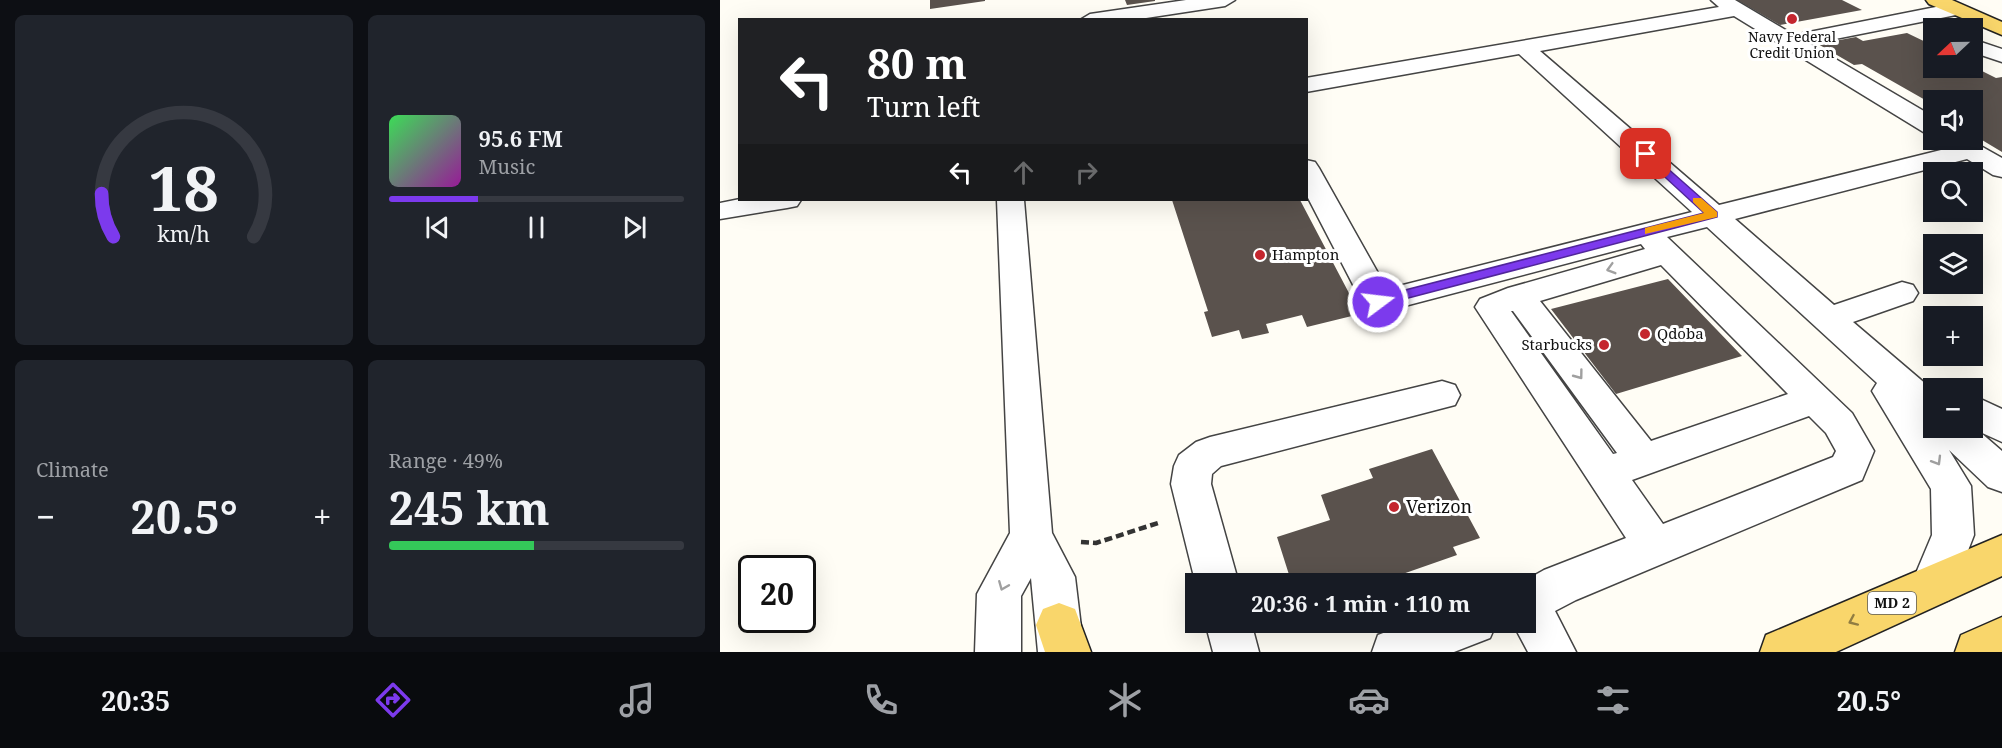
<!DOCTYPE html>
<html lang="en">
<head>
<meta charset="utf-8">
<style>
	body { margin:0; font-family:"Noto Serif",serif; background:#20242c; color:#f1f3f6; height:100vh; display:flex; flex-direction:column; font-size:22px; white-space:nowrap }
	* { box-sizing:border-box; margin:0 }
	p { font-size:20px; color:#9ea1a6 }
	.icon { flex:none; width:33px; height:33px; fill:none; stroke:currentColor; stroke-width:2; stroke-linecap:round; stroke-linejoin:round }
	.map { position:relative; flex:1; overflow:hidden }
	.drawer { display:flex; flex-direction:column; gap:15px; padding:15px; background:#0d0f14; width:720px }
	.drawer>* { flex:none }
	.banner { position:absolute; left:18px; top:18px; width:570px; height:183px; border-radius:0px; box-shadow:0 6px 24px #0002; background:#202124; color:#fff; overflow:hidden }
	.needle { width:39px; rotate:248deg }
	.fabs { position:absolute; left:1203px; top:18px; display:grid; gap:12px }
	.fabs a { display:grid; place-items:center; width:60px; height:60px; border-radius:0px; background:#171b24; box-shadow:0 6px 24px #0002; font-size:30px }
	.speed { position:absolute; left:18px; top:555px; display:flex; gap:12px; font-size:30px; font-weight:700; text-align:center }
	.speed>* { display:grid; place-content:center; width:78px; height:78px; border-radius:50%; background:#171b24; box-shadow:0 6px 24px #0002; line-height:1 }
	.speed .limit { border:3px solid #111; border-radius:9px; background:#fff; color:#111 }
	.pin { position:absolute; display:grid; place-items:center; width:51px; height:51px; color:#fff; margin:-26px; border-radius:12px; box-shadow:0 3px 9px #0006 }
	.me { position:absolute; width:66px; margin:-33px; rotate:75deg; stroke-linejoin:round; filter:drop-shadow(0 0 4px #0008) }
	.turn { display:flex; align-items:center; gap:21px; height:126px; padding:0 30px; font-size:27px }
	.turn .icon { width:78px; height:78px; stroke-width:2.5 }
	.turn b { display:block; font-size:42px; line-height:51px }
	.lanes { display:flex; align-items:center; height:57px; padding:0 30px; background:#0003; justify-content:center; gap:30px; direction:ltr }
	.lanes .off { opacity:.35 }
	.big { font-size:45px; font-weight:700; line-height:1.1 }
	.drawer .tile { flex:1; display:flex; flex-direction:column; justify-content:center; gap:9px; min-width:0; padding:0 21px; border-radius:9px; background:#20242c }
	.drawer .dial { align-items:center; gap:0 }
	.dial svg { height:156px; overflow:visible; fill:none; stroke:#363941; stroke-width:7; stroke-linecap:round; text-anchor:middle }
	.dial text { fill:#f1f3f6; stroke:none }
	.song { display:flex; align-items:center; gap:18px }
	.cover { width:72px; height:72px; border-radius:9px; background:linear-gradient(135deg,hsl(130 70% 55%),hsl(300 70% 35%)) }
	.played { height:6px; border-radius:3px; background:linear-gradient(90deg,#7c3aed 30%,#363941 30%) }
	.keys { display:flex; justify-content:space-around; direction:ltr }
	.heat { display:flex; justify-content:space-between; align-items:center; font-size:33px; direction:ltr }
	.charge { height:9px; border-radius:4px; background:linear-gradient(90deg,#34c759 49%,#363941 0) }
	.drawer .tiles { flex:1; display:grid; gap:15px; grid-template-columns:repeat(2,1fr) }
	.trip { position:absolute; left:465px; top:573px; width:351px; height:60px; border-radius:0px; background:#171b24; box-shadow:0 6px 24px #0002; font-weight:700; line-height:60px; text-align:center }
	.tabs { display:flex; height:96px; justify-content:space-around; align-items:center; background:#090b0e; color:#9ea1a6 }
	.tabs .icon { width:42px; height:42px }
	.tabs .current { color:#7c3aed }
	.tabs b { font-size:27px; color:#f1f3f6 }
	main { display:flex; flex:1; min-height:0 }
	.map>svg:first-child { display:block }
	.building { fill:#5a524d }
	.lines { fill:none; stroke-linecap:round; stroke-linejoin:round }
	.minor-casing { stroke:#444; stroke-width:3 }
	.major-casing { stroke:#222; stroke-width:3 }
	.path { stroke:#333; stroke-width:4.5; stroke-dasharray:8 4; stroke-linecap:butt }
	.minor { fill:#fff; fill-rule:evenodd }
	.major { fill:#f9d66b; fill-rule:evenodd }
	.oneway { stroke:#a0a0a0 }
	.oneway2 { stroke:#917d42 }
	.route { fill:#7c3aed; stroke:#51269a; stroke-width:1.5 }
	.slow { fill:#f59e0b }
	.poi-dot { fill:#c4262e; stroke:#fff; stroke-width:2 }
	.labels { text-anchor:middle; stroke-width:6; stroke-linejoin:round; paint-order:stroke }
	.far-poi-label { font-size:14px; fill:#111; stroke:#fff }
	.shield { fill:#fff; stroke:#585858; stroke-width:1.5 }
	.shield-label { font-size:14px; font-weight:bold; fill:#111 }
	.poi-label { font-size:15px; fill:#111; stroke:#fff; text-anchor:start }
	.near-poi-label { font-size:18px; fill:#111; stroke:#fff; text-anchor:start }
</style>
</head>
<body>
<main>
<section class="drawer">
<div class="tiles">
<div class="tile dial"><svg viewBox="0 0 100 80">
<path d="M14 69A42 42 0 1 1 86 69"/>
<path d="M14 69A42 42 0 0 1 8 47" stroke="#7c3aed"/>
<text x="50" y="56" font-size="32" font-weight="700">18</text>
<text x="50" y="72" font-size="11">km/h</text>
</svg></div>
<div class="tile">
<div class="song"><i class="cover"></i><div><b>95.6 FM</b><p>Music</p></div></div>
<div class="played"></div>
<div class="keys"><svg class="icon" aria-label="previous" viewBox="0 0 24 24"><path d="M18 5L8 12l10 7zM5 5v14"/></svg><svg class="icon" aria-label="pause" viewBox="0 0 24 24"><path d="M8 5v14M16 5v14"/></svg><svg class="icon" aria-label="next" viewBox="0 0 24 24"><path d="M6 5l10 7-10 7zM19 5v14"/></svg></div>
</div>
<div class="tile"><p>Climate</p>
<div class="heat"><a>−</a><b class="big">20.5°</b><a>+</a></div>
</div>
<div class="tile"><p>Range · 49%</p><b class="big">245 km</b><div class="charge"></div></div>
</div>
</section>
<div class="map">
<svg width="1282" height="652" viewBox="0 0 1282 652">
	<rect width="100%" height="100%" fill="#fffdf5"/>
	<!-- building -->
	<path class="building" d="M210,0H265V1L210,9Z
		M405,0H435V1L407,5Z
		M1017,0H1122L1142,10L1060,25Z
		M1187,33L1214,46V68L1252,66L1276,78L1282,77V152L1252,134V100H1214V105L1142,64L1134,65L1098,44L1136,37L1143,41Z
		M452,200H580L640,314L587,327L582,315L546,324L549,333L522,339L519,330L492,337L484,312L488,311Z
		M948,279L1022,356L896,394L831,309Z
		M712,449L760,538L733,547L737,555L654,584H634L631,578L617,584H572L557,537L610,520L601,495L653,478L649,469Z"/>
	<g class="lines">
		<!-- minor casing -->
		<g class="minor-casing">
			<path id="minor" d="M466,0H515L505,6L413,20H360L370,14Z
				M991,0H1015L1074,35L1236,3L1246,9L1236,15L1090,44L1214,117V135L1205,133L1014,16L820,51L999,205L1229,148L1221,140H1250L1282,158V177L1273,175L1247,159L1015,219L1114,305L1182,282L1193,285L1198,293L1193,301L1133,322L1214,391V428H1252V395L1282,409V442L1260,432L1282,451V492L1268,487L1229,450L1251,486L1254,535L1229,600L1213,606L1197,600L1191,585L1212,535L1211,489L1152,391L1157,383L987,227L947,237L1132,413L1154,451L1142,480L856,600L835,611L856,652H808L792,622H806V584H799L824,570L906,538L755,307L760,299L788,288L925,249L921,244L658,313L647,310L642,302L586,194V160L595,162L599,168L667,289L972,212L799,54L586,92V78L999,7ZM941,265L1068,394L931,441L820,301ZM791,311H793L897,453L893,454ZM1089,416L1106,433L1116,451L1113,457L943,524L912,480Z
				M1252,39L1282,49V62L1252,52Z
				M20,199L80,200H81L77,206L67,208L0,219V203Z
				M277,200H304L332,533L355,577L364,652H318L311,578L301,596V652H255L257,594L290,533Z
				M722,381L735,385L740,395L735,405L501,466L492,474L491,484L519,584L476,585L451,484L454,466L459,455L476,442L490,437Z
				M485,622H531L539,652H493Z
				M692,622H777L770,638L734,652H652L658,635Z"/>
		</g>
		<!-- major casing -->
		<g class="major-casing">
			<path id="major" d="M1206,0H1232L1282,22V35L1209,4Z
				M1282,535V576L1116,652H1040L1046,635Z
				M339,603L355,609L371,652H325L316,625L323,609Z
				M1282,617V652H1235L1241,635Z"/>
		</g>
		<!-- path -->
		<path class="path" d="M361,542L376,543L438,523"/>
		<!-- minor -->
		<use href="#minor" class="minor"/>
		<!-- major -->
		<use href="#major" class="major"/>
	</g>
	<!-- one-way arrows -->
	<defs><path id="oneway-chevron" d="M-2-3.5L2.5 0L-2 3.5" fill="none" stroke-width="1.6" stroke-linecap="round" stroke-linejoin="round" transform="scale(1.5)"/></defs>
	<g class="oneway">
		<use href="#oneway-chevron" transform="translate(891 269) rotate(164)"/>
		<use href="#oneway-chevron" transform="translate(859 375) rotate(53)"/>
		<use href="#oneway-chevron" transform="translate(1217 461) rotate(59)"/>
		<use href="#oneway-chevron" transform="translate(283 586) rotate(112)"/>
	</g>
	<use class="oneway2" href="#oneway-chevron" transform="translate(1133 621) rotate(156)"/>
	<!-- route -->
	<path class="route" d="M922,152H929L997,212V217L658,306L652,302L658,297L984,213L922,156Z"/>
	<!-- slow -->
	<path class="slow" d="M973,198H981L997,212V217L925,234V228L984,213L973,202Z"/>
	<!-- markers -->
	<g class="poi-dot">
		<circle cx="1072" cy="19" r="6"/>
		<circle cx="540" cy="255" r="6"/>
		<circle cx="925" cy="334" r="6"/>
		<circle cx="884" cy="345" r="6"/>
		<circle cx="674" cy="507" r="6"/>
	</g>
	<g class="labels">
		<!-- far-poi labels -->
		<g class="far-poi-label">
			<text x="1072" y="42">Navy Federal<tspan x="1072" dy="16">Credit Union</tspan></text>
		</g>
		<!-- shield labels -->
		<rect class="shield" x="1148" y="592" width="48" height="22" rx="4.5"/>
		<g class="shield-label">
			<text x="1172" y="608">MD 2</text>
		</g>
		<!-- poi labels -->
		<g class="poi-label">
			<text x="552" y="260">Hampton</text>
			<text x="937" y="339">Qdoba</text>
			<text x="872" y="350" text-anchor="end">Starbucks</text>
		</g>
		<!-- near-poi labels -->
		<g class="near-poi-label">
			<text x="686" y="513">Verizon</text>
		</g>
	</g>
</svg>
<div class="fabs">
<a><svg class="needle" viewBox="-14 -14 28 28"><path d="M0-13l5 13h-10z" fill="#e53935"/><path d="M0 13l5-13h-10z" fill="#9ea1a6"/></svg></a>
<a><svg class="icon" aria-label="sound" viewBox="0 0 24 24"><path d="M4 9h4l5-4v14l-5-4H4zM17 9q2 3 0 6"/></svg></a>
<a><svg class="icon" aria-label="search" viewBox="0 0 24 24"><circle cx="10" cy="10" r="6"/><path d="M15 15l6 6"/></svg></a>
<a><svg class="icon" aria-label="layers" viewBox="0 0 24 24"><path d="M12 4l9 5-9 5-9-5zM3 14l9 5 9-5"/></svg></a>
<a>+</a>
<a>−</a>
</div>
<div class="speed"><div class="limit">20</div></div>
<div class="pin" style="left:926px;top:154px;background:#d93025"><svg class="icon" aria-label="arrive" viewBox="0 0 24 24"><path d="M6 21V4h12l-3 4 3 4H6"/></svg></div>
<svg class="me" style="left:658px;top:302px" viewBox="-20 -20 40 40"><circle r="17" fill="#7c3aed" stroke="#fff" stroke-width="3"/><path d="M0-11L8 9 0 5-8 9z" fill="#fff"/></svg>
<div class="trip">20:36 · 1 min · 110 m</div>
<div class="banner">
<div class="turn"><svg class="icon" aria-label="left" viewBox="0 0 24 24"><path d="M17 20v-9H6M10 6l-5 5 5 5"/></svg><div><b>80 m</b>Turn left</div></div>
<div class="lanes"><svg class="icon" aria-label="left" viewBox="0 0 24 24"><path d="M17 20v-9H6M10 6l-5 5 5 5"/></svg><svg class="icon off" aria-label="ahead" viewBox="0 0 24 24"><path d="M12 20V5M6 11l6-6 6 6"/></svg><svg class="icon off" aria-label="right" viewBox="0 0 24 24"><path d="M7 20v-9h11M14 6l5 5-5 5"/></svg></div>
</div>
</div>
</main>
<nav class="tabs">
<b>20:35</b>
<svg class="icon current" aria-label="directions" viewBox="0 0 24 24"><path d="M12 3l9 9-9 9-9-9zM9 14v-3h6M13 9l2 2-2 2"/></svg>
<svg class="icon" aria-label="music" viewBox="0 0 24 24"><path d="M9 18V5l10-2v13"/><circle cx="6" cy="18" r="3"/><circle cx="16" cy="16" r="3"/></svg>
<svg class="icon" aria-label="phone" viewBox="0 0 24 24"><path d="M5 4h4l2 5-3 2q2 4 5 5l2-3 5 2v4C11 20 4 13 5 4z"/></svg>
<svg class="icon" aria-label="climate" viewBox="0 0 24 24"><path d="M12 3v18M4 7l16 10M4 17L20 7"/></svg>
<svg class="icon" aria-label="car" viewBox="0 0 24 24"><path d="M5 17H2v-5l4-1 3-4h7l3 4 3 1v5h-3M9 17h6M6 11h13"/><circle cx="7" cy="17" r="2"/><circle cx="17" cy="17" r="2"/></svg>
<svg class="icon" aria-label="filters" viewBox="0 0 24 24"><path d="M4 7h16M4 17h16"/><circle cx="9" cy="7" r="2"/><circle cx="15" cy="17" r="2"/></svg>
<b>20.5°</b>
</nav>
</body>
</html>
